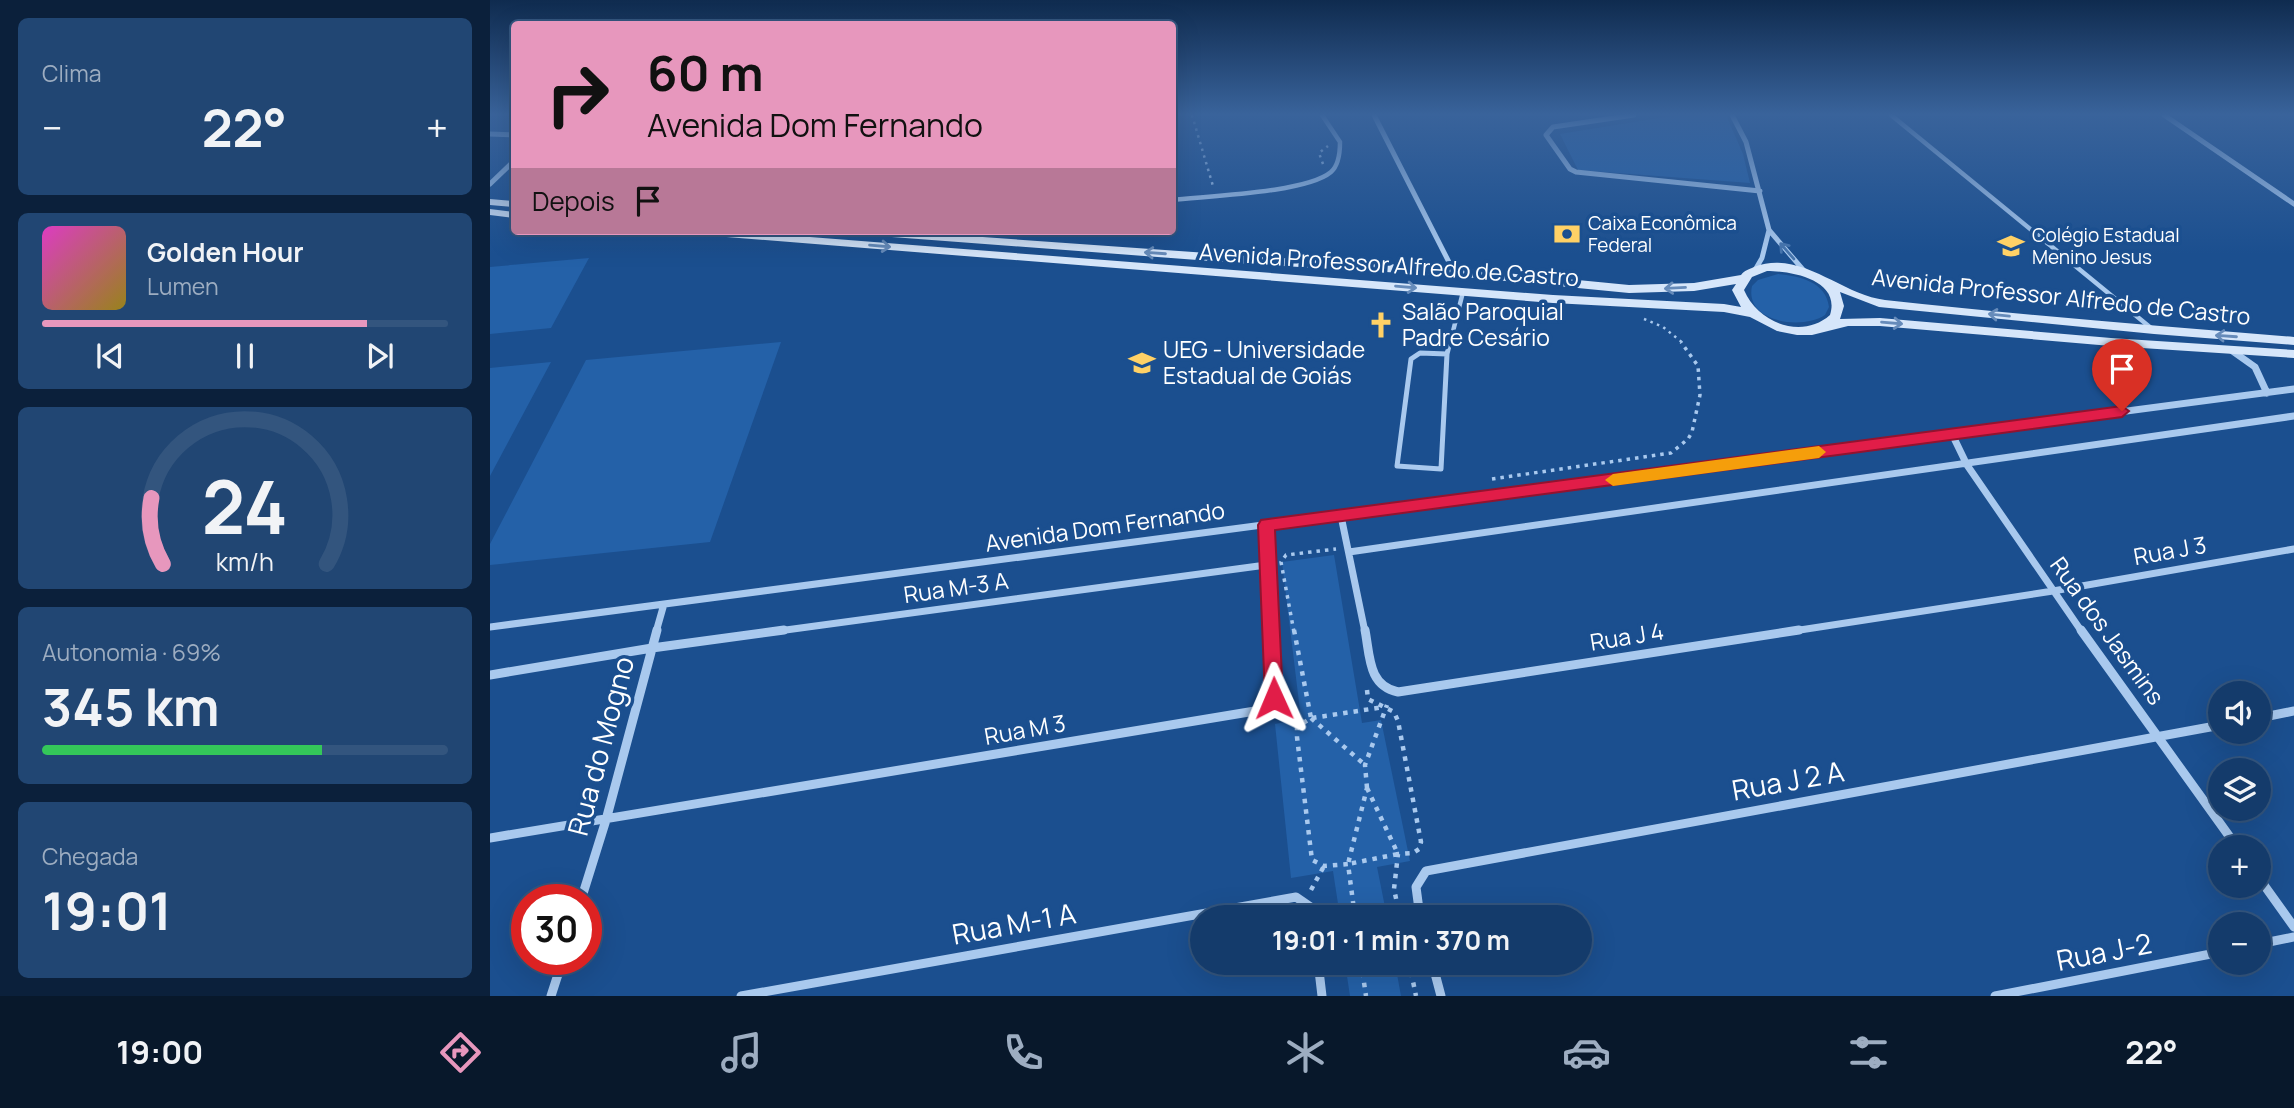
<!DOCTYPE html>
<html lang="pt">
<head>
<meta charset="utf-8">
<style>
	body { margin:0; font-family:Manrope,sans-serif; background:#214673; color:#f1f3f6; height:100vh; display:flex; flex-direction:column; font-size:26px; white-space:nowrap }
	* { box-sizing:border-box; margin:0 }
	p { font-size:23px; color:#9dadc1 }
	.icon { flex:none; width:38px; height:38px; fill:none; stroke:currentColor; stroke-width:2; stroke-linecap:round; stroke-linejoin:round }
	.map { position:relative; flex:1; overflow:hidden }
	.side { display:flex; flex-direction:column; gap:18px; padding:18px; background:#0b203b; width:490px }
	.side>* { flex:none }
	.guide { position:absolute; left:21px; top:21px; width:665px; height:214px; border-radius:7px; box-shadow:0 7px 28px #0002,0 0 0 2px #33557e; background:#e797bd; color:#111; overflow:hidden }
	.tools { position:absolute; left:1718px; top:681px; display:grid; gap:14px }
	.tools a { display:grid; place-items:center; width:63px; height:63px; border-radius:50%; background:#143b6b; box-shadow:0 7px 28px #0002,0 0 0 2px #33557e; font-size:35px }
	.speed { position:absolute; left:21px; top:884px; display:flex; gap:14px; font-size:35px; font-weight:700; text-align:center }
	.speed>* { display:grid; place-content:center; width:91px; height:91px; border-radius:50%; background:#143b6b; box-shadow:0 7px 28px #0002,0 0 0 2px #33557e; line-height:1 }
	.speed .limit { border:10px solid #d22; background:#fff; color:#111 }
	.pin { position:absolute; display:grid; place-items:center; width:60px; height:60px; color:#fff; margin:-72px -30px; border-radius:50% 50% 50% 0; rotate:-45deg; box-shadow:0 0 7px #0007 }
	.pin .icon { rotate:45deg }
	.me { position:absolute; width:77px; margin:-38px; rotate:359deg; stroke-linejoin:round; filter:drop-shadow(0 0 5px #0008) }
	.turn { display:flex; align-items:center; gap:24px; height:147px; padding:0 21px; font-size:32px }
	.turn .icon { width:91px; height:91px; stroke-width:2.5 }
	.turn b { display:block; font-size:49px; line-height:60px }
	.then { display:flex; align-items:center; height:66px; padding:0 21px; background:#0003; gap:14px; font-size:26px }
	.big { font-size:52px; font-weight:700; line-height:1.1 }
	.side .card { flex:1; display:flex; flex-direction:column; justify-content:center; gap:10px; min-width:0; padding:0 24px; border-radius:10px; background:#214673 }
	.side .dial { align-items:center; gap:0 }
	.dial svg { height:182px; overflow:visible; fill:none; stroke:#33557e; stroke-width:7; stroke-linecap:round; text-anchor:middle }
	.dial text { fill:#f1f3f6; stroke:none }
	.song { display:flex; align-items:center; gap:21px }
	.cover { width:84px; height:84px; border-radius:10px; background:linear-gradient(135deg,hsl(310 70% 55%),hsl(50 70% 35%)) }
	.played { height:7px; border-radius:4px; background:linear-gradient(90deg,#e797bd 80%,#33557e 80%) }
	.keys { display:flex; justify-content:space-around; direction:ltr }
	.heat { display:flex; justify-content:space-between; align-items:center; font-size:38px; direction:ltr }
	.charge { height:10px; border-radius:5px; background:linear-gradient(90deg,#34c759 69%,#33557e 0) }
	.trip { position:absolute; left:700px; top:905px; width:402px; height:70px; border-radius:35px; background:#143b6b; box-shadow:0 7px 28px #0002,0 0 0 2px #33557e; font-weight:700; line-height:70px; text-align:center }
	.menu { display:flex; height:112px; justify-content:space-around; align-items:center; background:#08182b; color:#9dadc1 }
	.menu .icon { width:49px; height:49px }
	.menu .current { color:#e797bd }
	.menu b { font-size:32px; color:#f1f3f6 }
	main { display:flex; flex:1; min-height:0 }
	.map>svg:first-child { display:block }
	.green { fill:#2461a8 }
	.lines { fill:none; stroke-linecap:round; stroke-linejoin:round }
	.path-far2 { stroke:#a9c9ee; stroke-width:2.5; stroke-dasharray:2.5 4.5; stroke-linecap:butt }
	.path-far1 { stroke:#a9c9ee; stroke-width:3.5; stroke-dasharray:3.5 5; stroke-linecap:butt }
	.path { stroke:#a9c9ee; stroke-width:4.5; stroke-dasharray:4.5 6; stroke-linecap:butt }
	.service-far1 { stroke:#a9c9ee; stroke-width:4.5 }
	.service { stroke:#a9c9ee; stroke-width:5 }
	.minor-far2 { stroke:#a9c9ee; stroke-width:5 }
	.minor-far1 { stroke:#a9c9ee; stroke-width:7 }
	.minor { stroke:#a9c9ee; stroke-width:9 }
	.secondary { fill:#d6e6fa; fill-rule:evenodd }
	.oneway { stroke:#668bba }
	.oneway2 { stroke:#4674ac }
	.route { fill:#e11d48; stroke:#92132f; stroke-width:2 }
	.slow { fill:#f59e0b }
	.labels { text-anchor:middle; stroke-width:7; stroke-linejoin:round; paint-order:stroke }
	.far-poi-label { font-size:19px; fill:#fff; stroke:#1b4f8f; text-anchor:start }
	.street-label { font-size:23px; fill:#fff; stroke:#1b4f8f }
	.poi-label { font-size:23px; fill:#fff; stroke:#1b4f8f; text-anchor:start }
	.near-street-label { font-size:28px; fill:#fff; stroke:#1b4f8f }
</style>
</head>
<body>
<main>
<section class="side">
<div class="card"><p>Clima</p>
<div class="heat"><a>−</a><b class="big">22°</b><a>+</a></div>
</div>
<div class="card">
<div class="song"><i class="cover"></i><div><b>Golden Hour</b><p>Lumen</p></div></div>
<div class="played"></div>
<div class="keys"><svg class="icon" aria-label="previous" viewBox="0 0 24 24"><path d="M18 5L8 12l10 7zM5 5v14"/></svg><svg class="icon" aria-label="pause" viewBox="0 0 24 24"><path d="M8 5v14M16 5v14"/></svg><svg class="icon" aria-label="next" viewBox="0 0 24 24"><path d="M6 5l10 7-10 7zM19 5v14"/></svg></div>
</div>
<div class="card dial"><svg viewBox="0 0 100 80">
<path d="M14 69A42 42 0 1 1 86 69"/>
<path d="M14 69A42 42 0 0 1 9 40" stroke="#e797bd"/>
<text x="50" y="56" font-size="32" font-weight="700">24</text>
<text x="50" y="72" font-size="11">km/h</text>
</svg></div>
<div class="card"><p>Autonomia · 69%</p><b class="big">345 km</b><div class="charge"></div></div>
<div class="card"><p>Chegada</p><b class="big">19:01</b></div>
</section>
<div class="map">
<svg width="1804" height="996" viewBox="0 0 1804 996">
	<rect width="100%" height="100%" fill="#1b4f8f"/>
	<!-- green -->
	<path class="green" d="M1188,115H1236L1253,154L1260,183L1088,170L1070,134Z
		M99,258L61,328L0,334V267Z
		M1288,274C1310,276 1336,282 1339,307L1335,315C1313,330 1254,323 1262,286L1268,280Z
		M291,342L220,542L0,565V544L96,360Z
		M61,362L0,476V368Z
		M844,555L872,723L891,720L920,861L887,867L897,917H850L843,871L801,878L785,724L811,719L792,562Z
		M855,963H905L911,996H860Z"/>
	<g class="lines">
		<!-- path-far2 -->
		<path class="path-far2" d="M702,115L723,186
			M833,164L829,153L838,146
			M1154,319L1173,327L1193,343"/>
		<!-- path-far1 -->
		<path class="path-far1" d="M1002,479L1181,453L1198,439L1202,432L1210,395L1208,366L1191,342
			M804,632L791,562L796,555L846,549"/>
		<!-- path -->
		<path class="path" d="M804,630L821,718L807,727V737L822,860L834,866L858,864L865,917
			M877,690L878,699L904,712L908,721L931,842L929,849L923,853L908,854L904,889L910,917
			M793,705L813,722
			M821,718L875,765
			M822,718L894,707
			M877,788L908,854L858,864Z
			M877,788L875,765L897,705
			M821,890L834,866
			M871,962L876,996
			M919,962L926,996"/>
		<!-- service-far1 -->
		<path class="service-far1" d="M1401,115L1661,328
			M682,200C716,196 816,193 841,172C849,165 850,152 850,142L832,115
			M960,343L973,292"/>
		<!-- service -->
		<path class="service" d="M930,353L957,354L951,469L907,466L921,359Z
			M957,354L960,342"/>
		<!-- minor-far2 -->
		<path class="minor-far2" d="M884,115L964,272
			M1144,115L1063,127L1056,135L1080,169L1086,172L1270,191
			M1242,115L1256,142L1279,230L1315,272
			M1674,115L1804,204
			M0,134L24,135
			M0,184L24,161
			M1265,270L1272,258L1279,230"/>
		<!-- minor-far1 -->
		<path class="minor-far1" d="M1741,350L1765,367L1777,393
			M1462,434L1477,465L1592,632
			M851,516L875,632
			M777,525L776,565L781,632
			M859,552L1804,416
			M0,627L1804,389
			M166,632L174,604
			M281,632L776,565
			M1297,632L1563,591L1804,549"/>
		<!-- minor -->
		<path class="minor" d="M875,630C880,656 878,686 908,692L1309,630
			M1591,630L1747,847
			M0,675L162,648L294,630
			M1769,718L1804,711
			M0,838L771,710C794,694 782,655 781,630
			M1769,878L1804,927
			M91,900L116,820L167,630
			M930,917L926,887L936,871L1731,725
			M1769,944L1804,937
			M828,962L832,996
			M942,962L951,996
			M61,996L73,959
			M251,996L806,897L822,908L823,917
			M1505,996L1731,952"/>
		<!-- secondary -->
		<path class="secondary" d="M0,199L24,201V207L0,205Z
			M0,209L24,212V218L0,215Z
			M194,231H242L1063,295L1234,304L1251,307L1242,290L1246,284L1204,291L1139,293L964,276L774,265L362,234L357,231H408L774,257L964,268L1139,285L1204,283L1251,275C1255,270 1258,270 1264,267C1311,249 1351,295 1395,300C1531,315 1668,326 1804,337V345L1664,334L1389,307L1350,292L1354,306L1350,319L1390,318L1621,338L1804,350V358L1621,346L1390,326H1358L1322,335H1307L1287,331L1260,317L1234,312L1063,303L199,234ZM1277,271C1302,271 1351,280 1340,315C1312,340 1268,323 1254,290L1262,277Z"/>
	</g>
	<!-- one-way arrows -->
	<defs><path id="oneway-shaft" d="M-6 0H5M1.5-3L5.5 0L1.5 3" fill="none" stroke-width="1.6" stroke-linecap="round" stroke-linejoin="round" transform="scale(1.75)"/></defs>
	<g class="oneway">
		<use href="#oneway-shaft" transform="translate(390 246) rotate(5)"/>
		<use href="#oneway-shaft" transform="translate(665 253) rotate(-176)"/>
		<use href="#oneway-shaft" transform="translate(916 287) rotate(5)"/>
		<use href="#oneway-shaft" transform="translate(1185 288) rotate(177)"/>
		<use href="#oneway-shaft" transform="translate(1509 315) rotate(-174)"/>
		<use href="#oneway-shaft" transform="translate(1402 323) rotate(5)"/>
		<use href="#oneway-shaft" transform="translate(1736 336) rotate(-176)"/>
	</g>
	<use class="oneway2" href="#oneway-shaft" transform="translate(1297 251) rotate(-131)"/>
	<!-- sky -->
	<linearGradient id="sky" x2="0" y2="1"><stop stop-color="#0f2b4f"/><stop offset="0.45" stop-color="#39639b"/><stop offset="1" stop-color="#39639b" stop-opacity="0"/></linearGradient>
	<rect width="1804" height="254" fill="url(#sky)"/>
	<!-- route -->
	<path class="route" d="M1632,406L1639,411L1632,417L785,530L793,698L790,704L784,706L777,704L775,698L768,525L771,520Z"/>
	<!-- slow -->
	<path class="slow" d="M1329,446L1336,452L1329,458L1123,486L1115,480L1123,474Z"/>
	<!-- icons -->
	<defs>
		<g id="bank-bare" transform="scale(2.1)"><path d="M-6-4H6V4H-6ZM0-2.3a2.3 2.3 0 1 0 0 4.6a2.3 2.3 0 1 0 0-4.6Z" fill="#ffd166" stroke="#1b4f8f" stroke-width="2.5" paint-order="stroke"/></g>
		<g id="school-bare" transform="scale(2.1)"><path d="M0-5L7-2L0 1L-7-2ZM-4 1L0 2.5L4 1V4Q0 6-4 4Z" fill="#ffd166" stroke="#1b4f8f" stroke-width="2.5" paint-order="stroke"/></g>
		<g id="church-bare" transform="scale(2.1)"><path d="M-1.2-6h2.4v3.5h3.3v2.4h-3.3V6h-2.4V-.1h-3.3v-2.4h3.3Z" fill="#ffd166" stroke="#1b4f8f" stroke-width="2.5" paint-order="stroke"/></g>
		<g id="university-bare" transform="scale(2.1)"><path d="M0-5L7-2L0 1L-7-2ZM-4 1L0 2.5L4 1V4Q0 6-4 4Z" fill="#ffd166" stroke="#1b4f8f" stroke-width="2.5" paint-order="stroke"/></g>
	</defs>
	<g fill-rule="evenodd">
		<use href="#bank-bare" x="1077" y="234"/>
		<use href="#school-bare" x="1521" y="246"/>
		<use href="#church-bare" x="891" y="325"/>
		<use href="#university-bare" x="652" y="363"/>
	</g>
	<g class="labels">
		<!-- far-poi labels -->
		<g class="far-poi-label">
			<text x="1098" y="230">Caixa Econômica<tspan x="1098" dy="22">Federal</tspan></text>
			<text x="1542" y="242">Colégio Estadual<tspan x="1542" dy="22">Menino Jesus</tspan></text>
		</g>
		<!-- street labels -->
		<g class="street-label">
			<text transform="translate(899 265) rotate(4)" y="8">Avenida Professor Alfredo de Castro</text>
			<text transform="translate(1571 297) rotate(6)" y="8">Avenida Professor Alfredo de Castro</text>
			<text transform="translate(615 527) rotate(-8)" y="8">Avenida Dom Fernando</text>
			<text transform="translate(1680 551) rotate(-10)" y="8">Rua J 3</text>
			<text transform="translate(466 588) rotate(-8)" y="8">Rua M-3 A</text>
			<text transform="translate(1617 631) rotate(54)" y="8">Rua dos Jasmins</text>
			<text transform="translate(1137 637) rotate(-9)" y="8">Rua J 4</text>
			<text transform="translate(535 730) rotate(-10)" y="8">Rua M 3</text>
		</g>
		<!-- poi labels -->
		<g class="poi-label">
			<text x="912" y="320">Salão Paroquial<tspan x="912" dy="26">Padre Cesário</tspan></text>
			<text x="673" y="358">UEG - Universidade<tspan x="673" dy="26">Estadual de Goiás</tspan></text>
		</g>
		<!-- near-street labels -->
		<g class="near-street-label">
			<text transform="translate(111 746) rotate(-75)" y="10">Rua do Mogno</text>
			<text transform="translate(1298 781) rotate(-10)" y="10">Rua J 2 A</text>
			<text transform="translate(524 924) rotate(-10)" y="10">Rua M-1 A</text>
			<text transform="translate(1614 952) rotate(-11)" y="10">Rua J-2</text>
		</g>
	</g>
</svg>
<div class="tools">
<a><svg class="icon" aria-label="sound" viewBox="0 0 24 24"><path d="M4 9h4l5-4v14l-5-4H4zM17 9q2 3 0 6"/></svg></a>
<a><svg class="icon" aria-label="layers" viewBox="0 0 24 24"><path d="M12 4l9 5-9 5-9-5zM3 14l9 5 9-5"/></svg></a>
<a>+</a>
<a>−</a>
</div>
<div class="speed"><div class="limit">30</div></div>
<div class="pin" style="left:1632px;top:411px;background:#d93025"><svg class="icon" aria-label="arrive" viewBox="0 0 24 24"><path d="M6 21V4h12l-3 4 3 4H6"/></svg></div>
<svg class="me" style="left:784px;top:698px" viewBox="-20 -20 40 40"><path d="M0-17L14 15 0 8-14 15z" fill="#e11d48" stroke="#fff" stroke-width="4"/></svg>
<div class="trip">19:01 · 1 min · 370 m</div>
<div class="guide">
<div class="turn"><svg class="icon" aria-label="right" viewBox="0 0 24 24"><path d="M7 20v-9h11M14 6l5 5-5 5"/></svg><div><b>60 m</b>Avenida Dom Fernando</div></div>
<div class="then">Depois<svg class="icon" aria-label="arrive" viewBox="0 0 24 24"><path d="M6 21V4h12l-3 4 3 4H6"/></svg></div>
</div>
</div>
</main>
<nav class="menu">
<b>19:00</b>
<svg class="icon current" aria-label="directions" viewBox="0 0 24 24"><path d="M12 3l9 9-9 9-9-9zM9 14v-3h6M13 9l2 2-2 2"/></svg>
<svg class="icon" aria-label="music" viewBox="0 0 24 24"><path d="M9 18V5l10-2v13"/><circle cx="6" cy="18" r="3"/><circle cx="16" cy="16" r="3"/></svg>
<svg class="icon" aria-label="phone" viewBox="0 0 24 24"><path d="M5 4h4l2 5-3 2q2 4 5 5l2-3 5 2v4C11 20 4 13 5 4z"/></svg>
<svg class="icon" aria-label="climate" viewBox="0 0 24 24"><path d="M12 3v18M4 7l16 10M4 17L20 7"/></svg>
<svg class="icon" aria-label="car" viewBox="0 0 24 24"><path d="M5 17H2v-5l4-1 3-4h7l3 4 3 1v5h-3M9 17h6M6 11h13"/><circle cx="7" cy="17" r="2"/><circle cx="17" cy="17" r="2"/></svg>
<svg class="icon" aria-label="filters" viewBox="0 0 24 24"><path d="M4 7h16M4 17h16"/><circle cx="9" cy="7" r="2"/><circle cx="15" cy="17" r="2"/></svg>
<b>22°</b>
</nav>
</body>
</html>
